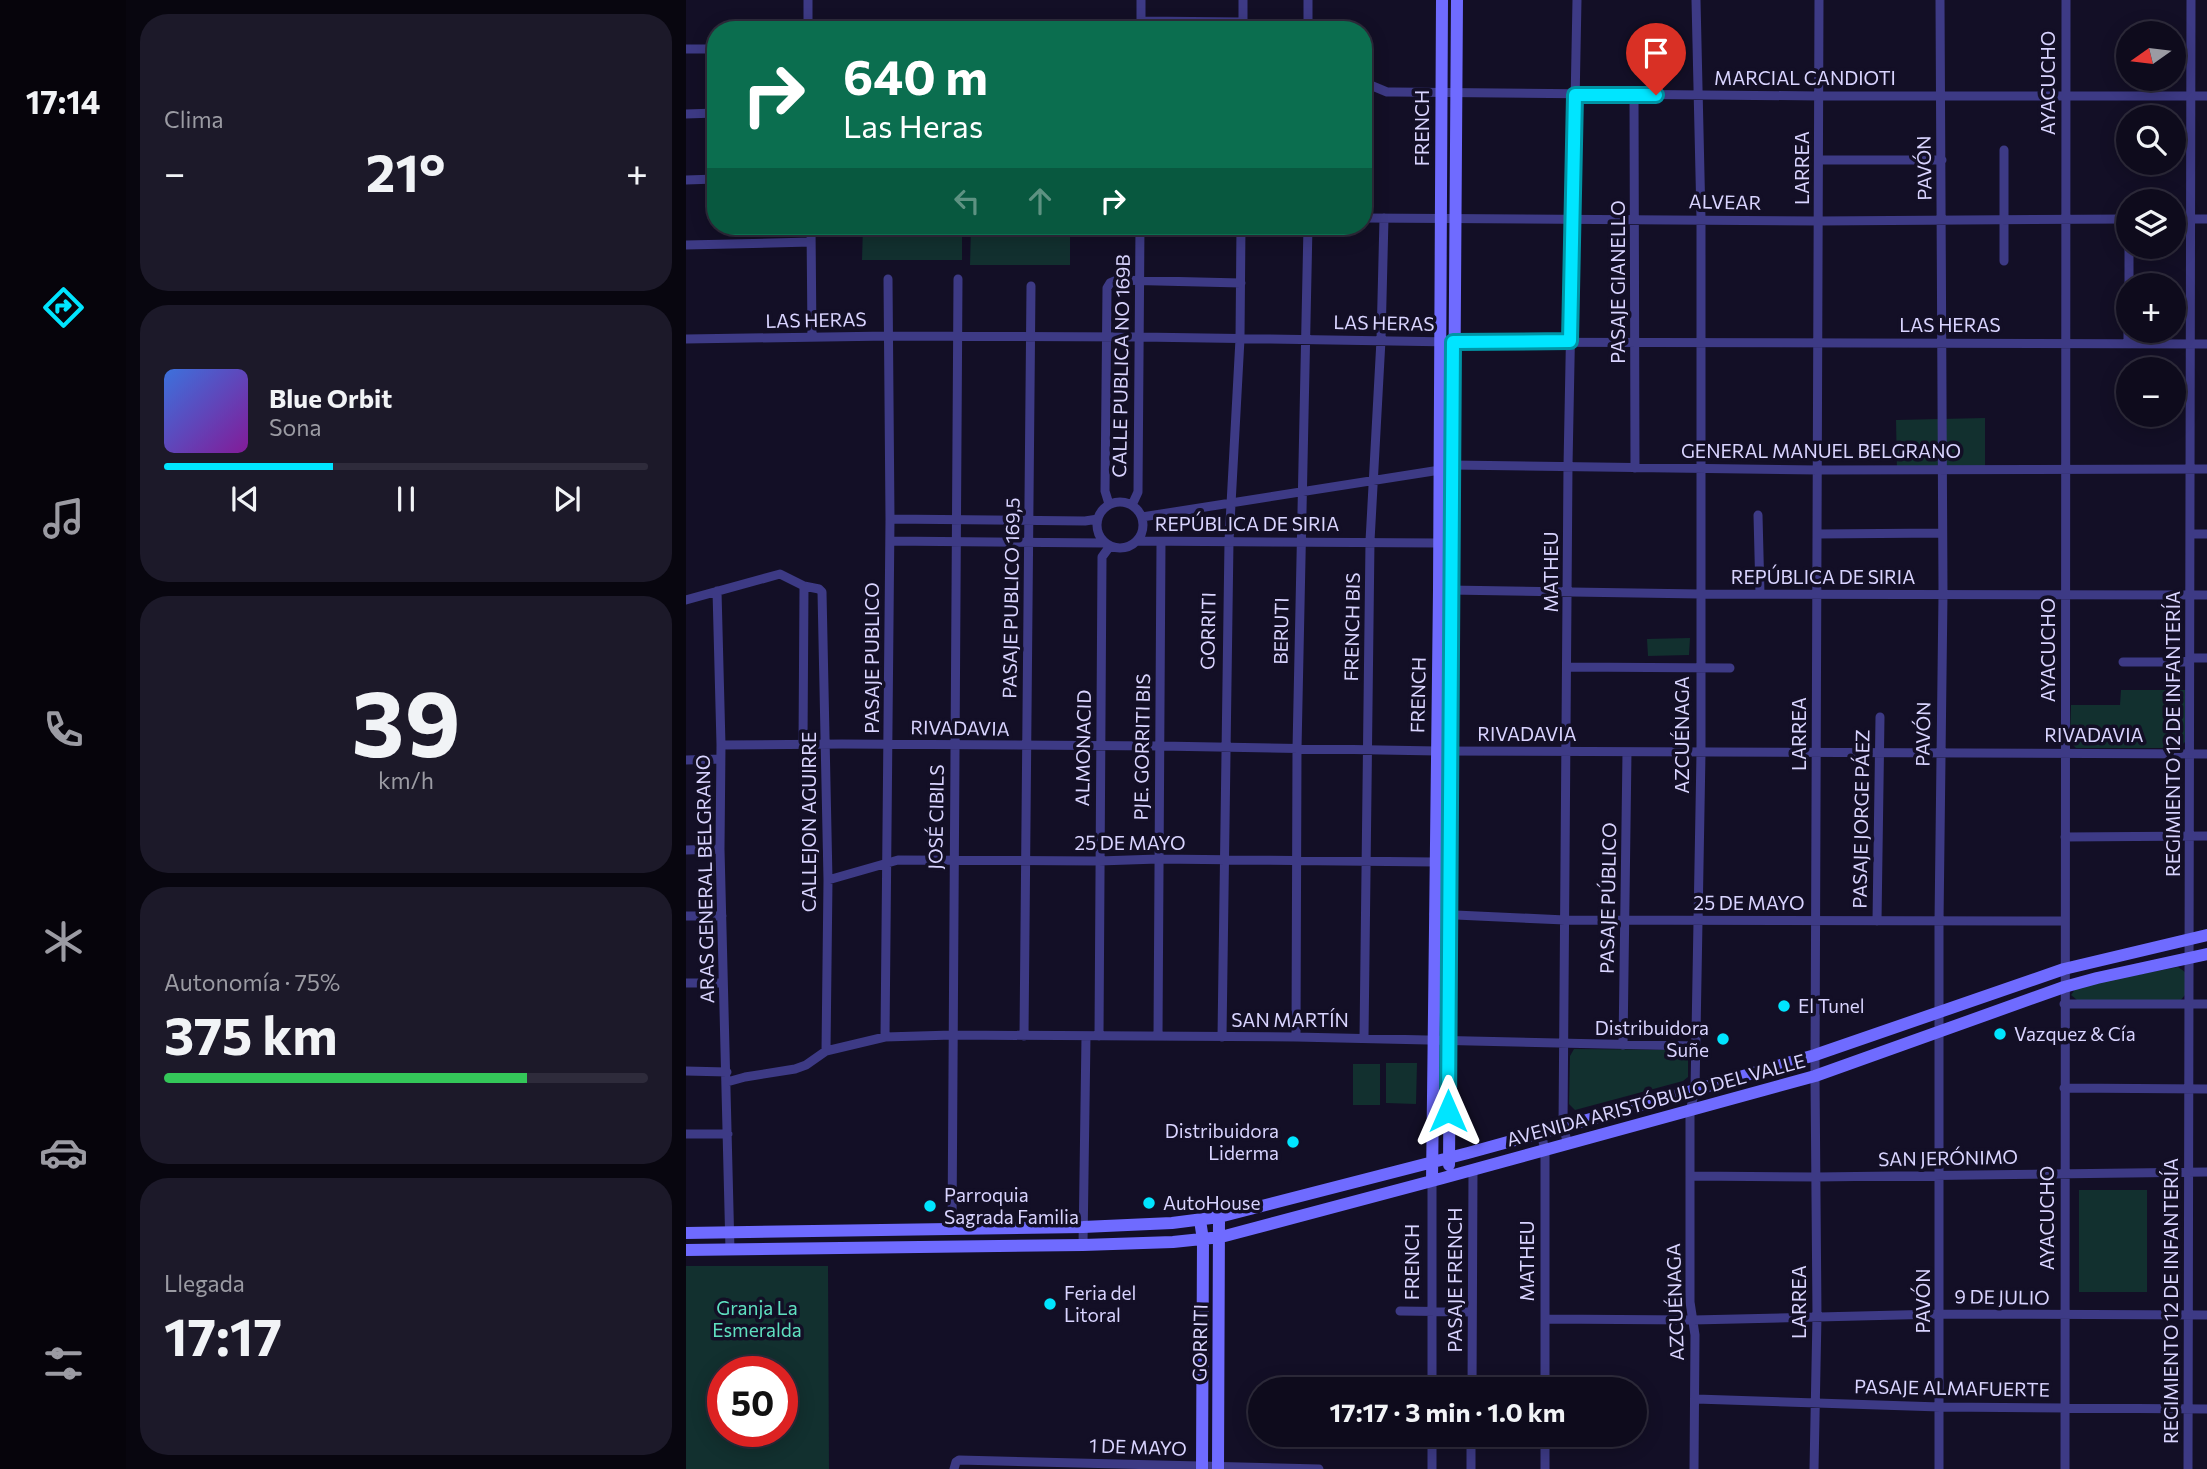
<!DOCTYPE html>
<html lang="es">
<head>
<meta charset="utf-8">
<style>
	body { margin:0; font-family:Commissioner,sans-serif; background:#1c1929; color:#f1f3f6; height:100vh; display:flex; flex-direction:column; font-size:26px; white-space:nowrap }
	* { box-sizing:border-box; margin:0 }
	p { font-size:23px; color:#9b9ba3 }
	.icon { flex:none; width:38px; height:38px; fill:none; stroke:currentColor; stroke-width:2; stroke-linecap:round; stroke-linejoin:round }
	.map { position:relative; flex:1; overflow:hidden }
	.details { display:flex; flex-direction:column; gap:14px; padding:14px; background:#08060f; width:560px }
	.details>* { flex:none }
	.hud { position:absolute; left:21px; top:21px; width:665px; height:214px; border-radius:28px; box-shadow:0 4px 18px #0003,0 0 0 2px #2e2b3b; background:#0b6e4f; color:#fff; overflow:hidden }
	.needle { width:46px; rotate:256deg }
	.buttons { position:absolute; left:1430px; top:21px; display:grid; gap:14px }
	.buttons a { display:grid; place-items:center; width:70px; height:70px; border-radius:50%; background:#0e0b1c; box-shadow:0 4px 18px #0003,0 0 0 2px #2e2b3b; font-size:35px }
	.speed { position:absolute; left:21px; top:1356px; display:flex; gap:14px; font-size:35px; font-weight:700; text-align:center }
	.speed>* { display:grid; place-content:center; width:91px; height:91px; border-radius:50%; background:#0e0b1c; box-shadow:0 4px 18px #0003,0 0 0 2px #2e2b3b; line-height:1 }
	.speed .limit { border:10px solid #d22; background:#fff; color:#111 }
	.pin { position:absolute; display:grid; place-items:center; width:60px; height:60px; color:#fff; margin:-72px -30px; border-radius:50% 50% 50% 0; rotate:-45deg; box-shadow:0 0 7px #0007 }
	.pin .icon { rotate:45deg }
	.me { position:absolute; width:77px; margin:-38px; rotate:0deg; stroke-linejoin:round; filter:drop-shadow(0 0 5px #0008) }
	.turn { display:flex; align-items:center; gap:24px; height:147px; padding:0 21px; font-size:32px }
	.turn .icon { width:91px; height:91px; stroke-width:2.5 }
	.turn b { display:block; font-size:49px; line-height:60px }
	.lanes { display:flex; align-items:center; height:66px; padding:0 21px; background:#0003; justify-content:center; gap:35px; direction:ltr }
	.lanes .off { opacity:.35 }
	.big { font-size:52px; font-weight:700; line-height:1.1 }
	.details .tile { flex:1; display:flex; flex-direction:column; justify-content:center; gap:10px; min-width:0; padding:0 24px; border-radius:28px; background:#1c1929 }
	.details .dial { align-items:center; gap:0 }
	.dial b { font-size:91px; line-height:1 }
	.song { display:flex; align-items:center; gap:21px }
	.cover { width:84px; height:84px; border-radius:10px; background:linear-gradient(135deg,hsl(220 70% 55%),hsl(290 70% 35%)) }
	.played { height:7px; border-radius:4px; background:linear-gradient(90deg,#00e5ff 35%,#2e2b3b 35%) }
	.keys { display:flex; justify-content:space-around; direction:ltr }
	.heat { display:flex; justify-content:space-between; align-items:center; font-size:38px; direction:ltr }
	.charge { height:10px; border-radius:5px; background:linear-gradient(90deg,#34c759 75%,#2e2b3b 0) }
	.trip { position:absolute; left:562px; top:1377px; width:399px; height:70px; border-radius:35px; background:#0e0b1c; box-shadow:0 4px 18px #0003,0 0 0 2px #2e2b3b; font-weight:700; line-height:70px; text-align:center }
	main { display:flex; flex:1; min-height:0 }
	.tabs { display:flex; flex-direction:column; width:126px; justify-content:space-around; align-items:center; background:#06040b; color:#9b9ba3 }
	.tabs .icon { width:49px; height:49px }
	.tabs .active { color:#00e5ff }
	.tabs b { font-size:32px; color:#f1f3f6 }
	.map>svg:first-child { display:block }
	.green { fill:#12302f; fill-rule:evenodd }
	.lines { fill:none; stroke-linecap:round; stroke-linejoin:round }
	.street { stroke:#3d3a85; stroke-width:9 }
	.secondary { stroke:#6f6bff; stroke-width:12 }
	.route-casing { stroke:#0095a6; stroke-width:18 }
	.route { stroke:#00e5ff; stroke-width:12 }
	.poi-dot { fill:#00e5ff; stroke:#130f26; stroke-width:2.5 }
	.labels { text-anchor:middle; stroke-width:7; stroke-linejoin:round; paint-order:stroke }
	.street-label { font-size:19px; fill:#d9d4ff; stroke:#130f26 }
	.poi-label { font-size:19px; fill:#d9d4ff; stroke:#130f26; text-anchor:start }
	.park-label { font-size:19px; fill:#5fe0c0; stroke:#130f26 }
</style>
</head>
<body>
<main>
<nav class="tabs">
<b>17:14</b>
<svg class="icon active" aria-label="directions" viewBox="0 0 24 24"><path d="M12 3l9 9-9 9-9-9zM9 14v-3h6M13 9l2 2-2 2"/></svg>
<svg class="icon" aria-label="music" viewBox="0 0 24 24"><path d="M9 18V5l10-2v13"/><circle cx="6" cy="18" r="3"/><circle cx="16" cy="16" r="3"/></svg>
<svg class="icon" aria-label="phone" viewBox="0 0 24 24"><path d="M5 4h4l2 5-3 2q2 4 5 5l2-3 5 2v4C11 20 4 13 5 4z"/></svg>
<svg class="icon" aria-label="climate" viewBox="0 0 24 24"><path d="M12 3v18M4 7l16 10M4 17L20 7"/></svg>
<svg class="icon" aria-label="car" viewBox="0 0 24 24"><path d="M5 17H2v-5l4-1 3-4h7l3 4 3 1v5h-3M9 17h6M6 11h13"/><circle cx="7" cy="17" r="2"/><circle cx="17" cy="17" r="2"/></svg>
<svg class="icon" aria-label="filters" viewBox="0 0 24 24"><path d="M4 7h16M4 17h16"/><circle cx="9" cy="7" r="2"/><circle cx="15" cy="17" r="2"/></svg>
</nav>
<section class="details">
<div class="tile"><p>Clima</p>
<div class="heat"><a>−</a><b class="big">21°</b><a>+</a></div>
</div>
<div class="tile">
<div class="song"><i class="cover"></i><div><b>Blue Orbit</b><p>Sona</p></div></div>
<div class="played"></div>
<div class="keys"><svg class="icon" aria-label="previous" viewBox="0 0 24 24"><path d="M18 5L8 12l10 7zM5 5v14"/></svg><svg class="icon" aria-label="pause" viewBox="0 0 24 24"><path d="M8 5v14M16 5v14"/></svg><svg class="icon" aria-label="next" viewBox="0 0 24 24"><path d="M6 5l10 7-10 7zM19 5v14"/></svg></div>
</div>
<div class="tile dial"><b>39</b><p>km/h</p></div>
<div class="tile"><p>Autonomía · 75%</p><b class="big">375 km</b><div class="charge"></div></div>
<div class="tile"><p>Llegada</p><b class="big">17:17</b></div>
</section>
<div class="map">
<svg width="1521" height="1469" viewBox="0 0 1521 1469">
	<rect width="100%" height="100%" fill="#130f26"/>
	<!-- green -->
	<path class="green" d="M177,226H276V260H176Z
		M285,226H384V265H284Z
		M1299,418V470H1211L1210,420Z
		M1004,638L1003,655L962,656L961,639Z
		M1435,690H1499V742L1493,748H1390L1384,742L1385,705H1434Z
		M1492,967L1499,972V995L1494,1001L1391,1000L1385,995L1390,988L1413,982Z
		M888,1049L999,1050L1002,1056V1077L997,1081L889,1110L883,1104L884,1056Z
		M700,1063H731L730,1104L700,1103Z
		M667,1064H694V1105H667Z
		M1393,1190H1461V1292H1393Z
		M0,1266H142L143,1469H0ZM96,1372V1432H37V1372Z"/>
	<g class="lines">
		<!-- street -->
		<path class="street" d="M122,0V30
			M455,21L557,22
			M455,30V0
			M557,30V0
			M622,30V0
			M0,49H30
			M677,82L701,92H708L1133,96H1521
			M948,95L949,468
			M0,114L30,113
			M1133,160H1256
			M0,180L30,179
			M677,218L1133,221L1442,219
			M1488,219H1521
			M125,226L126,337
			M0,245L125,242
			M1318,261V150
			M1443,285V247
			M0,339L203,336L454,337L767,342L1521,344
			M1442,343V331
			M766,465L1132,470L1521,469
			M411 525a23 23 0 1 1 46 0a23 23 0 1 1-46 0Z
			M423,504L419,491L421,288L424,283L431,280L555,283
			M446,505L452,492L454,226
			M1072,515L1074,594
			M456,517L754,470
			M204,519L399,521L412,519
			M1132,534L1256,533
			M1504,534H1521
			M204,541L419,543
			M452,541L753,543
			M763,590L1014,594L1521,595
			M31,591L35,745L34,849L44,1250
			M0,600L94,574L118,586L133,589L136,592L142,880L140,1051
			M1437,662H1498L1505,658H1521
			M882,667L1044,668
			M117,744L118,586
			M35,745L156,744L474,746L751,751L1521,754
			M0,760L34,759
			M1379,837L1521,836
			M0,850L34,849
			M142,880L212,860L413,861L472,859L749,862
			M748,914L879,920L1378,921
			M0,916H36
			M1191,921L1194,717
			M0,983H37
			M1378,1004H1521
			M338,1036L345,286
			M413,1036L416,557L424,546
			M472,1036L475,542
			M199,1037L204,519L202,279
			M536,1037L543,541L554,339L555,226
			M610,1037L611,749L622,226
			M678,1038L684,541L695,340L698,218
			M937,1045L941,752
			M0,1071L41,1072
			M41,1082L59,1077L109,1069L120,1065L140,1051L199,1037L266,1035L610,1037L1009,1046
			M1378,1088L1521,1089
			M855,1133L859,1150V1390
			M0,1134H42
			M882,1144L877,1127L882,466L891,0
			M1004,1176L1130,1177L1521,1172
			M746,1181V1390
			M266,1229L272,279
			M397,1245L400,1036
			M714,1311L786,1312
			M859,1319L1007,1320L1254,1314L1521,1315
			M786,1390L787,1170
			M1010,1399L1254,1407L1521,1409
			M746,1435V1469
			M859,1435V1469
			M268,1469L270,1462L273,1460L633,1469
			M785,1469V1435
			M1008,1469L1009,1335L1004,1302V1111L1009,1090L1015,753V218L1010,0
			M1128,1469L1131,1316L1129,1076L1133,0
			M1253,1469V922L1257,594L1254,0
			M1379,1469L1380,0
			M1502,1469L1505,0"/>
		<!-- secondary -->
		<path class="secondary" d="M763,1165L771,0
			M746,1181L753,590L756,0
			M514,1220L517,1240L516,1469
			M0,1233L397,1227L486,1223L533,1217L782,1153L1009,1090L1129,1055L1378,969L1521,935
			M0,1250L397,1245L487,1242L535,1237L757,1178L1129,1076L1378,987L1411,978L1521,954
			M532,1469L533,1217"/>
	</g>
	<g class="lines">
		<!-- route casing -->
		<g class="route-casing">
			<path id="route" d="M762,1111L767,342L884,341L889,95H970"/>
		</g>
		<!-- route -->
		<use href="#route" class="route"/>
	</g>
	<!-- markers -->
	<g class="poi-dot">
		<circle cx="1098" cy="1006" r="7"/>
		<circle cx="1314" cy="1034" r="7"/>
		<circle cx="1037" cy="1039" r="7"/>
		<circle cx="607" cy="1142" r="7"/>
		<circle cx="463" cy="1203" r="7"/>
		<circle cx="244" cy="1206" r="7"/>
		<circle cx="364" cy="1304" r="7"/>
	</g>
	<g class="labels">
		<!-- street labels -->
		<g class="street-label">
			<text x="1119" y="85">MARCIAL CANDIOTI</text>
			<text transform="translate(1362 83) rotate(-90)" y="7">AYACUCHO</text>
			<text transform="translate(736 128) rotate(-90)" y="7">FRENCH</text>
			<text transform="translate(1116 168) rotate(-90)" y="7">LARREA</text>
			<text transform="translate(1238 168) rotate(-91)" y="7">PAVÓN</text>
			<text transform="translate(1039 202) rotate(1)" y="7">ALVEAR</text>
			<text transform="translate(932 282) rotate(-90)" y="7">PASAJE GIANELLO</text>
			<text transform="translate(130 320) rotate(-1)" y="7">LAS HERAS</text>
			<text transform="translate(698 323) rotate(1)" y="7">LAS HERAS</text>
			<text x="1264" y="332">LAS HERAS</text>
			<text transform="translate(435 366) rotate(-89)" y="7">CALLE PUBLICA NO 169B</text>
			<text x="1135" y="458">GENERAL MANUEL BELGRANO</text>
			<text x="561" y="531">REPÚBLICA DE SIRIA</text>
			<text transform="translate(865 572) rotate(-90)" y="7">MATHEU</text>
			<text x="1137" y="584">REPÚBLICA DE SIRIA</text>
			<text transform="translate(325 598) rotate(-89)" y="7">PASAJE PUBLICO 169,5</text>
			<text transform="translate(666 627) rotate(-89)" y="7">FRENCH BIS</text>
			<text transform="translate(522 631) rotate(-89)" y="7">GORRITI</text>
			<text transform="translate(595 631) rotate(-89)" y="7">BERUTI</text>
			<text transform="translate(1362 650) rotate(-90)" y="7">AYACUCHO</text>
			<text transform="translate(186 658) rotate(-90)" y="7">PASAJE PUBLICO</text>
			<text transform="translate(732 695) rotate(-89)" y="7">FRENCH</text>
			<text transform="translate(274 728) rotate(1)" y="7">RIVADAVIA</text>
			<text x="841" y="741">RIVADAVIA</text>
			<text transform="translate(1113 734) rotate(-90)" y="7">LARREA</text>
			<text transform="translate(1237 734) rotate(-89)" y="7">PAVÓN</text>
			<text transform="translate(1487 734) rotate(-90)" y="7">REGIMIENTO 12 DE INFANTERÍA</text>
			<text transform="translate(996 735) rotate(-90)" y="7">AZCUÉNAGA</text>
			<text x="1408" y="742">RIVADAVIA</text>
			<text transform="translate(456 747) rotate(-89)" y="7">PJE. GORRITI BIS</text>
			<text transform="translate(397 748) rotate(-89)" y="7">ALMONACID</text>
			<text transform="translate(250 817) rotate(-89)" y="7">JOSÉ CIBILS</text>
			<text transform="translate(1175 819) rotate(-89)" y="7">PASAJE JORGE PÁEZ</text>
			<text transform="translate(123 822) rotate(-90)" y="7">CALLEJON AGUIRRE</text>
			<text x="444" y="850">25 DE MAYO</text>
			<text transform="translate(19 879) rotate(-91)" y="7">ARAS GENERAL BELGRANO</text>
			<text transform="translate(922 898) rotate(-89)" y="7">PASAJE PÚBLICO</text>
			<text x="1063" y="910">25 DE MAYO</text>
			<text x="604" y="1027">SAN MARTÍN</text>
			<text transform="translate(970 1100) rotate(-15)" y="7">AVENIDA ARISTÓBULO DEL VALLE</text>
			<text transform="translate(1262 1158) rotate(-1)" y="7">SAN JERÓNIMO</text>
			<text transform="translate(1361 1218) rotate(-90)" y="7">AYACUCHO</text>
			<text transform="translate(841 1261) rotate(-90)" y="7">MATHEU</text>
			<text transform="translate(726 1262) rotate(-90)" y="7">FRENCH</text>
			<text transform="translate(769 1280) rotate(-90)" y="7">PASAJE FRENCH</text>
			<text transform="translate(1316 1297) rotate(1)" y="7">9 DE JULIO</text>
			<text transform="translate(1237 1301) rotate(-90)" y="7">PAVÓN</text>
			<text transform="translate(1485 1301) rotate(-90)" y="7">REGIMIENTO 12 DE INFANTERÍA</text>
			<text transform="translate(989 1302) rotate(-92)" y="7">AZCUÉNAGA</text>
			<text transform="translate(1113 1302) rotate(-90)" y="7">LARREA</text>
			<text transform="translate(514 1343) rotate(-89)" y="7">GORRITI</text>
			<text transform="translate(1266 1388) rotate(1)" y="7">PASAJE ALMAFUERTE</text>
			<text transform="translate(452 1447) rotate(2)" y="7">1 DE MAYO</text>
		</g>
		<!-- poi labels -->
		<g class="poi-label">
			<text x="1112" y="1013">El Tunel</text>
			<text x="1023" y="1035" text-anchor="end">Distribuidora<tspan x="1023" dy="22">Suñe</tspan></text>
			<text x="1328" y="1041">Vazquez &amp; Cía</text>
			<text x="593" y="1138" text-anchor="end">Distribuidora<tspan x="593" dy="22">Liderma</tspan></text>
			<text x="258" y="1202">Parroquia<tspan x="258" dy="22">Sagrada Familia</tspan></text>
			<text x="477" y="1210">AutoHouse</text>
			<text x="378" y="1300">Feria del<tspan x="378" dy="22">Litoral</tspan></text>
		</g>
		<!-- park labels -->
		<g class="park-label">
			<text x="71" y="1315">Granja La<tspan x="71" dy="22">Esmeralda</tspan></text>
		</g>
	</g>
</svg>
<div class="buttons">
<a><svg class="needle" viewBox="-14 -14 28 28"><path d="M0-13l5 13h-10z" fill="#e53935"/><path d="M0 13l5-13h-10z" fill="#9b9ba3"/></svg></a>
<a><svg class="icon" aria-label="search" viewBox="0 0 24 24"><circle cx="10" cy="10" r="6"/><path d="M15 15l6 6"/></svg></a>
<a><svg class="icon" aria-label="layers" viewBox="0 0 24 24"><path d="M12 4l9 5-9 5-9-5zM3 14l9 5 9-5"/></svg></a>
<a>+</a>
<a>−</a>
</div>
<div class="speed"><div class="limit">50</div></div>
<div class="pin" style="left:970px;top:95px;background:#d93025"><svg class="icon" aria-label="arrive" viewBox="0 0 24 24"><path d="M6 21V4h12l-3 4 3 4H6"/></svg></div>
<svg class="me" style="left:762px;top:1111px" viewBox="-20 -20 40 40"><path d="M0-17L14 15 0 8-14 15z" fill="#00e5ff" stroke="#fff" stroke-width="4"/></svg>
<div class="trip">17:17 · 3 min · 1.0 km</div>
<div class="hud">
<div class="turn"><svg class="icon" aria-label="right" viewBox="0 0 24 24"><path d="M7 20v-9h11M14 6l5 5-5 5"/></svg><div><b>640 m</b>Las Heras</div></div>
<div class="lanes"><svg class="icon off" aria-label="left" viewBox="0 0 24 24"><path d="M17 20v-9H6M10 6l-5 5 5 5"/></svg><svg class="icon off" aria-label="ahead" viewBox="0 0 24 24"><path d="M12 20V5M6 11l6-6 6 6"/></svg><svg class="icon" aria-label="right" viewBox="0 0 24 24"><path d="M7 20v-9h11M14 6l5 5-5 5"/></svg></div>
</div>
</div>
</main>
</body>
</html>
